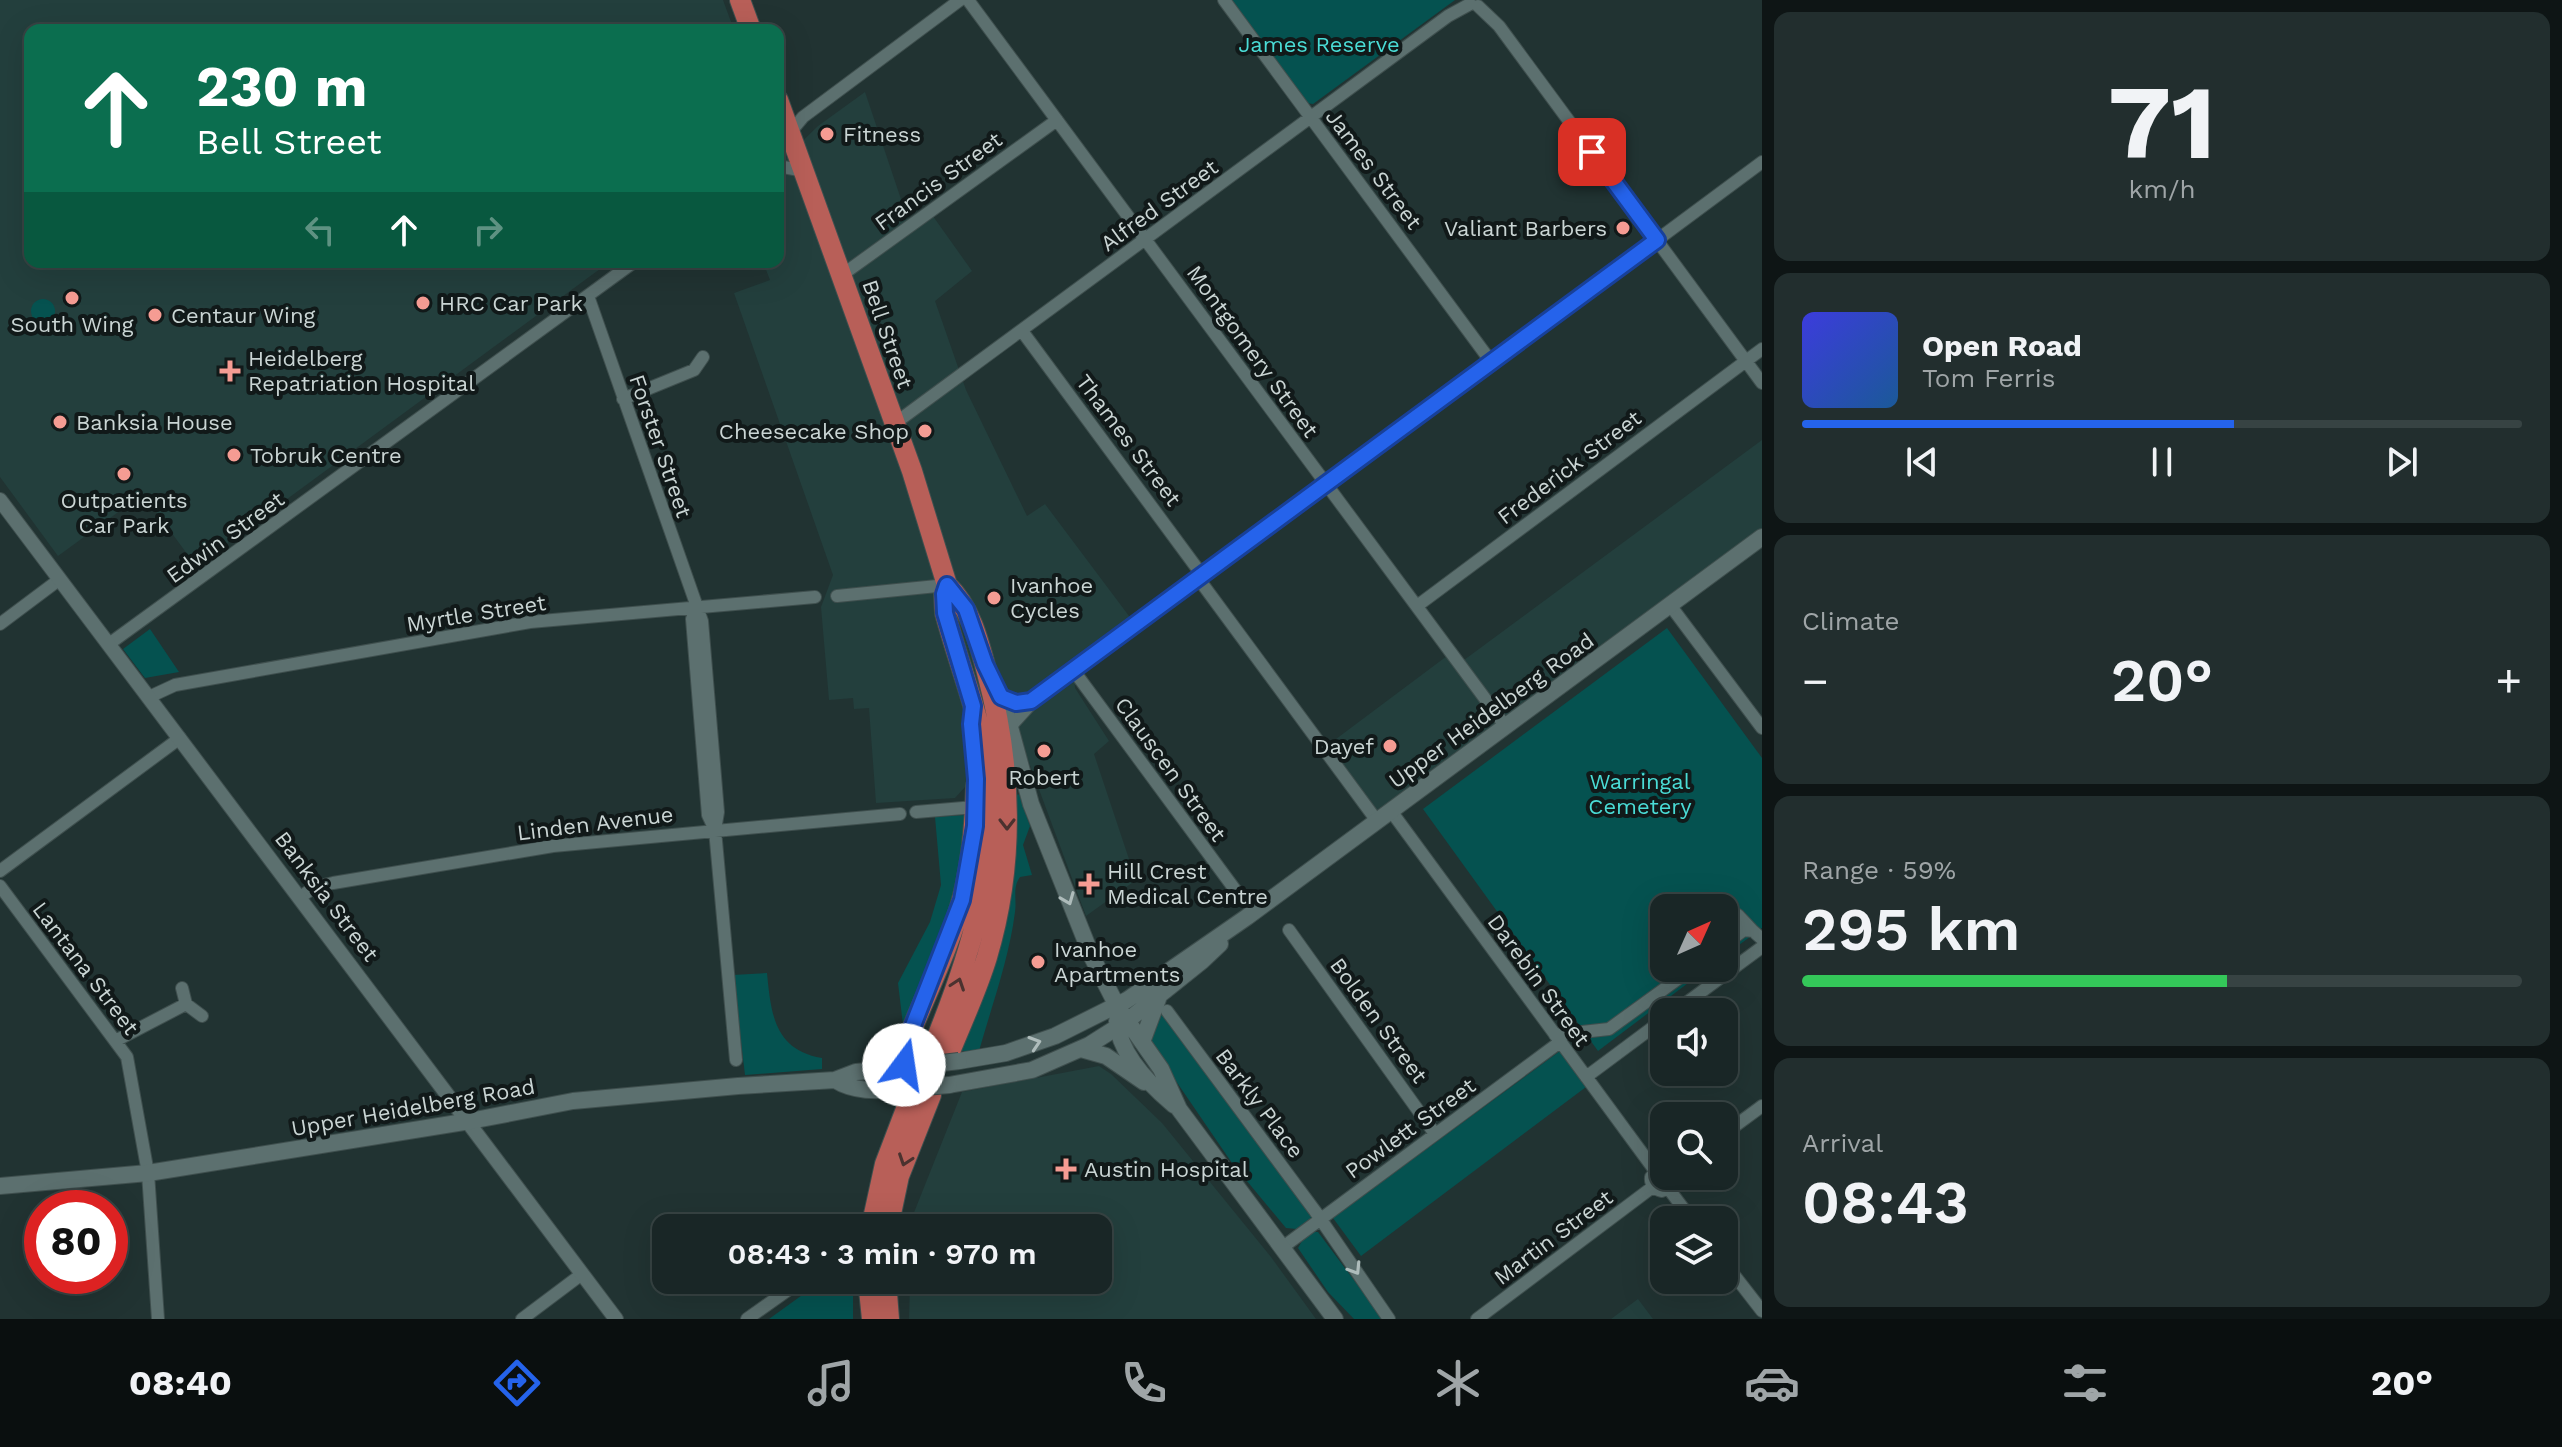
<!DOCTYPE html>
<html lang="en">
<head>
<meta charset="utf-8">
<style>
	body { margin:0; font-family:"Work Sans",sans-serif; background:#222e2e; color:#f1f3f6; height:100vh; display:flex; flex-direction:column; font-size:30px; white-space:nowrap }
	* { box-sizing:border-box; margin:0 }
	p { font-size:26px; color:#9fa5a7 }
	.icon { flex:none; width:44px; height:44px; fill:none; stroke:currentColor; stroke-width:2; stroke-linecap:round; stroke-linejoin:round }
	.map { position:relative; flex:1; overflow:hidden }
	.panel { display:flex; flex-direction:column; gap:12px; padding:12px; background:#0e1515; width:800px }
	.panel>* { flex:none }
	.guide { position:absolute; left:24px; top:24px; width:760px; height:244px; border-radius:16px; box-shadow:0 8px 32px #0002,0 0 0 2px #374343; background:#0b6e4f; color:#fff; overflow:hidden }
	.needle { width:52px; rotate:45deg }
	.buttons { position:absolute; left:1650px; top:894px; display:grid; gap:16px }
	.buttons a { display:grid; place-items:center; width:88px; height:88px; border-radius:16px; background:#192626; box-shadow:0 8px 32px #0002,0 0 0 2px #374343; font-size:40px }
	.speed { position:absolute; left:24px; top:1190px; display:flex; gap:16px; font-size:40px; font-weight:700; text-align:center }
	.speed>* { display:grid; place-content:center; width:104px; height:104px; border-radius:50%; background:#192626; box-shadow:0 8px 32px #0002,0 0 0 2px #374343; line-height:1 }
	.speed .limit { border:12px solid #d22; background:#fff; color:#111 }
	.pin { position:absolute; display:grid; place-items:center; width:68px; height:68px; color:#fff; margin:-34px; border-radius:16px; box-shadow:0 4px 12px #0006 }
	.me { position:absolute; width:88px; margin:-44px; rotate:14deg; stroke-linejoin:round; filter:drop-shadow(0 0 6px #0008) }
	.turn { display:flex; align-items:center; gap:28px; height:168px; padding:0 40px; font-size:36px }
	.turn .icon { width:104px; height:104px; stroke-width:2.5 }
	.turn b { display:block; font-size:56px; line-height:68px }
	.lanes { display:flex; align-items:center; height:76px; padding:0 40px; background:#0003; justify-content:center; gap:40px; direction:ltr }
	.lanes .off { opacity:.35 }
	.big { font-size:60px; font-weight:600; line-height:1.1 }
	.panel .widget { flex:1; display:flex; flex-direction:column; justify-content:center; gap:12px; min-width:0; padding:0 28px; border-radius:16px; background:#222e2e }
	.panel .dial { align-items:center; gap:0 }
	.dial b { font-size:104px; line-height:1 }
	.song { display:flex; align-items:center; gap:24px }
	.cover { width:96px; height:96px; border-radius:12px; background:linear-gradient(135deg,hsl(240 70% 55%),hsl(210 70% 35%)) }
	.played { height:8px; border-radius:4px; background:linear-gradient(90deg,#2563eb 60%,#374343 60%) }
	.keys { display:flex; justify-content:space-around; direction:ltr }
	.heat { display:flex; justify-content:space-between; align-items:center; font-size:44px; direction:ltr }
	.charge { height:12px; border-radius:6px; background:linear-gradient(90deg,#34c759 59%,#374343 0) }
	.trip { position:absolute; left:652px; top:1214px; width:460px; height:80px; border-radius:16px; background:#192626; box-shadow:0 8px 32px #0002,0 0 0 2px #374343; font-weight:600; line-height:80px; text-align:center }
	.tab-bar { display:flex; height:128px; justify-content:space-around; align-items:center; background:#0a0f0f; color:#9fa5a7 }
	.tab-bar .icon { width:56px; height:56px }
	.tab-bar .selected { color:#2563eb }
	.tab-bar b { font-size:36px; color:#f1f3f6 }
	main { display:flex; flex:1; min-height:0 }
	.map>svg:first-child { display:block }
	.built { fill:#233f3d }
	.green { fill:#055250 }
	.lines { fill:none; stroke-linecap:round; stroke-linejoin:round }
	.minor-casing { stroke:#3f4f4e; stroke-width:14 }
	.tertiary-casing { stroke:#3f4f4e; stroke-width:16 }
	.secondary-casing { stroke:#3f4f4e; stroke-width:18 }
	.trunk-casing { stroke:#3f4f4e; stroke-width:22 }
	.minor { stroke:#5c706f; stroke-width:12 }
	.tertiary { stroke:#5c706f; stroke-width:14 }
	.secondary { stroke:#5c706f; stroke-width:16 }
	.trunk { stroke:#b85f58; stroke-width:20 }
	.secondary-bridge-casing { stroke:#3f4f4e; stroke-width:18; stroke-linecap:butt }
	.secondary-bridge { stroke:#5c706f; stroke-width:16 }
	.oneway { stroke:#4b322f }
	.oneway2 { stroke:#aebcbb }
	.route-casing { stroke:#184099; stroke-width:20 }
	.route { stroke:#2563eb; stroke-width:14 }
	.poi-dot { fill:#f59c93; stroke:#111919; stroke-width:3 }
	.labels { text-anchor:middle; stroke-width:8; stroke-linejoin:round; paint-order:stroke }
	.park-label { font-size:22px; fill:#4adcd6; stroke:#111919 }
	.poi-label { font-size:22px; fill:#cad5d4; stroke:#111919; text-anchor:start }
	.street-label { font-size:22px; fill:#cad5d4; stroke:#111919 }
</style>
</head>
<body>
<main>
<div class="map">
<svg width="1762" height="1319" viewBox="0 0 1762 1319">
	<rect width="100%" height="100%" fill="#213332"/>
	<!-- built -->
	<path class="built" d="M0,0H723L734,30H30V262H601L604,266L196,566L143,494L58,556L0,477Z
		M865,92L910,226L930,212L972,271L935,301L966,390L1027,516L1045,504L1135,624L1074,671L1075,688L1109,741L1094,754L1136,880L1086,916L1017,730L955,798L876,803L869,708L854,709L853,698L829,700L821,607L833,575L734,293L770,280L763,262H778V165L818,126Z
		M1762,440V537L1377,821L1324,748L1451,653L1460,663Z
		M1099,1066L1111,1074L1162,1123L1271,1257L1316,1319H909L910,1280H1098V1228H912L913,1215L962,1092Z
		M1638,1299L1653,1319H1611Z"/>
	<!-- green -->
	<path class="green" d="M1230,0H1455L1313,104L1306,103Z
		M31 311a12 12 0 1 1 24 0a12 12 0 1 1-24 0Z
		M1667,628L1762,758V928L1724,956V908H1664V968H1708L1598,1051L1423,809Z
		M150,629L179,672L145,678L123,649Z
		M1019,794L1030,826L1023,845L1032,875L1020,877C1012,888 1017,899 1015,912C1009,959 992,1005 979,1051H959L1015,796Z
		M964,815L967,816L966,868L904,1033L898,983L930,922L941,885L935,817Z
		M767,973C771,1013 774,1050 822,1058V1069L745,1075L733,975Z
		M1163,1001L1312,1217L1297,1229L1286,1228L1232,1163L1152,1046L1149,1041Z
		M1560,1051L1586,1087L1361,1256L1333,1218Z
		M1312,1232H1318L1383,1319H1354L1328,1292L1298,1248L1302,1241Z
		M823,1280H853V1319H769Z"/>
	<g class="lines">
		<!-- minor casing -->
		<g class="minor-casing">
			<path id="minor" d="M968,0L1506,727
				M1224,0L1492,363
				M1478,6L1499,26L1762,383
				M778,147L803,117L960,0
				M778,166L799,170L804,175
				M842,275L1057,120
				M588,296L702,621L718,812L715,830L736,1060
				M1022,331L1202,575
				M623,399L694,370L703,357
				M894,424L1448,16L1470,4
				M1198,578L1377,821
				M837,596L947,585
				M1670,605L1762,728
				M1417,606L1762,349
				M696,608L692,619L708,815L715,830
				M0,624L60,579
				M109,644L634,262
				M1074,671L1236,891
				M149,697L175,685L530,622L815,597
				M1010,727L1040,694L1315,494L1762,162
				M1391,811L1656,1172
				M916,812L975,807
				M0,871L180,738
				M0,886L127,1057L148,1173L158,1319
				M300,897L315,887L333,883L553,846L900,814
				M1725,920L1733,915H1738L1753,931
				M1289,930L1435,1134
				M1724,945L1744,930L1753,931L1762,939
				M182,988L186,1004
				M1167,1011L1315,1211L1389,1319
				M1674,1012L1762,947
				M1555,1035L1609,1029L1693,968
				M117,1040L186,1004L202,1016
				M1586,1077L1664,1019
				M1724,1134L1762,1106
				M1664,1170H1658L1651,1177C1650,1184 1655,1190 1662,1191L1671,1186L1672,1176
				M1668,1188L1692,1220
				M1283,1247L1560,1042
				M1724,1262L1762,1311
				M522,1319L582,1274
				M747,1319L802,1280
				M1477,1319L1654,1186"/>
		</g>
		<!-- tertiary casing -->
		<g class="tertiary-casing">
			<path id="tertiary" d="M0,500L616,1319"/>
		</g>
		<!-- secondary casing -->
		<g class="secondary-casing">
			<path id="secondary" d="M1002,698L1031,804L1092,957L1117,1006L1161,1069L1179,1109L1335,1319
				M1117,1021C1119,1054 1150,1085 1174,1105
				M1142,1042L1158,999
				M1081,1049L1106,1056L1144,1082
				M959,1061L1006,1053L1055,1036L1127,1000L1247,917L1762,537
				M835,1080C854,1092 877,1091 899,1089
				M949,1085L1032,1070L1089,1045L1127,1021L1202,961L1220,944
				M0,1186L148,1173L470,1121L573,1101L738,1086L835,1080L856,1072L909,1067"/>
		</g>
		<!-- trunk casing -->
		<g class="trunk-casing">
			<path id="trunk" d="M740,0L751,30
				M778,100L912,471L947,585C971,608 979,642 987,673C1012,766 1015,864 987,957C977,990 962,1022 949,1054
				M929,1057C968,963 1002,864 986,760C978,710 958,662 945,613L944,594L947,585
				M905,1067L903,1056L907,1041C926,993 950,947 963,896C972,860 975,823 976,786
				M871,1228L885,1164L911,1096
				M888,1228L899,1176L931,1095
				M868,1280L872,1319
				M886,1280L889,1319"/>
		</g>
		<!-- minor -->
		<use href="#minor" class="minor"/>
		<!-- tertiary -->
		<use href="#tertiary" class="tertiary"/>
		<!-- secondary -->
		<use href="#secondary" class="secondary"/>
		<!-- trunk -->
		<use href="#trunk" class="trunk"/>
		<!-- secondary-bridge casing -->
		<g class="secondary-bridge-casing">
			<path id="secondary-bridge" d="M909,1067L959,1061
				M899,1089L949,1085"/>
		</g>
		<!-- secondary-bridge -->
		<use href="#secondary-bridge" class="secondary-bridge"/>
	</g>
	<!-- one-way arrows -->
	<defs><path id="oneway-chevron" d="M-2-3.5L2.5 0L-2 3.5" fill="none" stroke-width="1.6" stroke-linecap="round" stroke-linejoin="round" transform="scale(2)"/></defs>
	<g class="oneway">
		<use href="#oneway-chevron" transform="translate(1007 824) rotate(90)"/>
		<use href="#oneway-chevron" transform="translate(958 984) rotate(-71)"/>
		<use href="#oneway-chevron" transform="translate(905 1160) rotate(109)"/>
	</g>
	<g class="oneway2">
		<use href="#oneway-chevron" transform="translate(1068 899) rotate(68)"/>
		<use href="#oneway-chevron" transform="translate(1035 1043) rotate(-18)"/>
		<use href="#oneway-chevron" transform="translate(1355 1269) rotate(58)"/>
	</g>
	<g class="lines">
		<!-- route casing -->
		<g class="route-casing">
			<path id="route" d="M904,1065L907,1041L962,900L975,826L976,779L971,724L973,706L945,613L944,594L947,585L966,609L985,664L1001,697L1016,703L1031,701L1657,240L1592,152"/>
		</g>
		<!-- route -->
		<use href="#route" class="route"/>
	</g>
	<!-- markers -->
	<g class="poi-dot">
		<circle cx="827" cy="134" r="8"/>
		<circle cx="1623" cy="228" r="8"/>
		<circle cx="72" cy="298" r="8"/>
		<circle cx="423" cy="303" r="8"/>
		<circle cx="155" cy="315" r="8"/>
		<path d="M226 359h8v8h8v8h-8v8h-8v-8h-8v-8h8z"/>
		<circle cx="60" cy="422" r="8"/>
		<circle cx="925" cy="431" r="8"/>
		<circle cx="234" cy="455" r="8"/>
		<circle cx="124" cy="474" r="8"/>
		<circle cx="994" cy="598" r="8"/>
		<circle cx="1390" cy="746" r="8"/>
		<circle cx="1044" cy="751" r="8"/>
		<path d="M1085 872h8v8h8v8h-8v8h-8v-8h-8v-8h8z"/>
		<circle cx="1038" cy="962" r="8"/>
		<path d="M1062 1157h8v8h8v8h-8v8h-8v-8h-8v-8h8z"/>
	</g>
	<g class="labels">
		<!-- park labels -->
		<g class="park-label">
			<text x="1319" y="52">James Reserve</text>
			<text x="1640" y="789">Warringal<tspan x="1640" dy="25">Cemetery</tspan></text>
		</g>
		<!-- poi labels -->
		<g class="poi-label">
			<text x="843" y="142">Fitness</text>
			<text x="1607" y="236" text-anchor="end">Valiant Barbers</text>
			<text x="439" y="311">HRC Car Park</text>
			<text x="171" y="323">Centaur Wing</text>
			<text x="72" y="332" text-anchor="middle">South Wing</text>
			<text x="248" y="366">Heidelberg<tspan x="248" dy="25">Repatriation Hospital</tspan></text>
			<text x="76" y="430">Banksia House</text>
			<text x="909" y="439" text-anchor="end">Cheesecake Shop</text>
			<text x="250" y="463">Tobruk Centre</text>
			<text x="124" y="508" text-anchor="middle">Outpatients<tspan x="124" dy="25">Car Park</tspan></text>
			<text x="1010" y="593">Ivanhoe<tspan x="1010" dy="25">Cycles</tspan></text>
			<text x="1374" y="754" text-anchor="end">Dayef</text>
			<text x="1044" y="785" text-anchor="middle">Robert</text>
			<text x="1107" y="879">Hill Crest<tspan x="1107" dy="25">Medical Centre</tspan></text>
			<text x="1054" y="957">Ivanhoe<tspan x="1054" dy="25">Apartments</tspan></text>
			<text x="1084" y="1177">Austin Hospital</text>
		</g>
		<!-- street labels -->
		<g class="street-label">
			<text transform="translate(1374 169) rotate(53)" y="8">James Street</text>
			<text transform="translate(938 181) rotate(-36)" y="8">Francis Street</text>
			<text transform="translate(1159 205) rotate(-36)" y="8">Alfred Street</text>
			<text transform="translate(888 334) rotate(71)" y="8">Bell Street</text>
			<text transform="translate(1253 351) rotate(54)" y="8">Montgomery Street</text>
			<text transform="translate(1129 440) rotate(53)" y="8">Thames Street</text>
			<text transform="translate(661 446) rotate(71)" y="8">Forster Street</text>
			<text transform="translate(1569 467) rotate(-37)" y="8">Frederick Street</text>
			<text transform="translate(225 537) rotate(-36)" y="8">Edwin Street</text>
			<text transform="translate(476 613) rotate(-9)" y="8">Myrtle Street</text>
			<text transform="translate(1491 710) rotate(-36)" y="8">Upper Heidelberg Road</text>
			<text transform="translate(1171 769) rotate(54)" y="8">Clauscen Street</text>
			<text transform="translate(595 823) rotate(-7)" y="8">Linden Avenue</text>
			<text transform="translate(327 896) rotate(53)" y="8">Banksia Street</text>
			<text transform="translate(86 968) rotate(53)" y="8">Lantana Street</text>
			<text transform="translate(1539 980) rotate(54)" y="8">Darebin Street</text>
			<text transform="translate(1379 1020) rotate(54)" y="8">Bolden Street</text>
			<text transform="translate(1260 1103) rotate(53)" y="8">Barkly Place</text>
			<text transform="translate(413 1107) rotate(-10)" y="8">Upper Heidelberg Road</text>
			<text transform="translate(1410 1128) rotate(-36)" y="8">Powlett Street</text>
			<text transform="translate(1553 1237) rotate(-37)" y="8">Martin Street</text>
		</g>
	</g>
</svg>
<div class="buttons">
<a><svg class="needle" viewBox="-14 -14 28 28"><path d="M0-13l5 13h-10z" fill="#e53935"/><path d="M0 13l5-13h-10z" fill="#9fa5a7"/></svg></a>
<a><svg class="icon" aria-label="sound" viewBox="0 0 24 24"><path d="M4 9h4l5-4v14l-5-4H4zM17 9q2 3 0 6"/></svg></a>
<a><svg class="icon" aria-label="search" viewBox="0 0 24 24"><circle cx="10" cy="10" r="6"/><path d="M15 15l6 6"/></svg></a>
<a><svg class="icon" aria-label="layers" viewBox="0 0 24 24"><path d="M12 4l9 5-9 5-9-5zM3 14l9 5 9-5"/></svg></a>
</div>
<div class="speed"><div class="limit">80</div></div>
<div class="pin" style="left:1592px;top:152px;background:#d93025"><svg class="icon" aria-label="arrive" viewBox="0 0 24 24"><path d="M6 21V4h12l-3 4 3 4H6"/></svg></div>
<svg class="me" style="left:904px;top:1065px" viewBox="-20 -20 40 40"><circle r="19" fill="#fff"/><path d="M0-13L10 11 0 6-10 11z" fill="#2563eb"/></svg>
<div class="trip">08:43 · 3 min · 970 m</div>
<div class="guide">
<div class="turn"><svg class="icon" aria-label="ahead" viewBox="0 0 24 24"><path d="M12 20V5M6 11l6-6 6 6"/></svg><div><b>230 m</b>Bell Street</div></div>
<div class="lanes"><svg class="icon off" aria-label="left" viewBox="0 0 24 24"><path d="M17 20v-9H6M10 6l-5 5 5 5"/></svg><svg class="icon" aria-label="ahead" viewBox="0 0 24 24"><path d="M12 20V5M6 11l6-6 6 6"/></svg><svg class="icon off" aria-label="right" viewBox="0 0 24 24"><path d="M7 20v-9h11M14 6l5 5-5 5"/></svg></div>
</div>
</div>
<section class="panel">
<div class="widget dial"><b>71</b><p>km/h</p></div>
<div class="widget">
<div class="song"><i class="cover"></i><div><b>Open Road</b><p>Tom Ferris</p></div></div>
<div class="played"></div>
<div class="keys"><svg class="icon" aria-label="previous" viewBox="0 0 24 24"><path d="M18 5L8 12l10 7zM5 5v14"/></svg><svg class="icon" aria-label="pause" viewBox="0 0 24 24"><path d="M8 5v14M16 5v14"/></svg><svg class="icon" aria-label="next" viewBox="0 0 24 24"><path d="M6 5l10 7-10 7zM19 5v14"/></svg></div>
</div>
<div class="widget"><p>Climate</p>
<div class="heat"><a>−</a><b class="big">20°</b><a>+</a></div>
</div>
<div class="widget"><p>Range · 59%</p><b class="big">295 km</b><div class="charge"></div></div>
<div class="widget"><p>Arrival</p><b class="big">08:43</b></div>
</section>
</main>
<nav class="tab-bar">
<b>08:40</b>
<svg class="icon selected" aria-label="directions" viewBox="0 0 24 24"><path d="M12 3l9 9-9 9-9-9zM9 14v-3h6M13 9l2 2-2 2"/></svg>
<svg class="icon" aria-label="music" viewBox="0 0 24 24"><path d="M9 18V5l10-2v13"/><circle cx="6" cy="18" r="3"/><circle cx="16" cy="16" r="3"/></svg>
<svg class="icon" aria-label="phone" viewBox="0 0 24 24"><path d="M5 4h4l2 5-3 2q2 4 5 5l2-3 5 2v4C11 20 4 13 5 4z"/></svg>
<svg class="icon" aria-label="climate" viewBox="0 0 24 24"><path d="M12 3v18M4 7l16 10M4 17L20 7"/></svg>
<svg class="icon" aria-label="car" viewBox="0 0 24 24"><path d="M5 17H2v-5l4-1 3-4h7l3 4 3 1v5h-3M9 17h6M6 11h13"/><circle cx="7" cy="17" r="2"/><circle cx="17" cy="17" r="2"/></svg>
<svg class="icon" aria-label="filters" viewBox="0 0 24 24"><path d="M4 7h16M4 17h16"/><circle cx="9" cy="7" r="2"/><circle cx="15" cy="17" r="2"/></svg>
<b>20°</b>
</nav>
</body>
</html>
